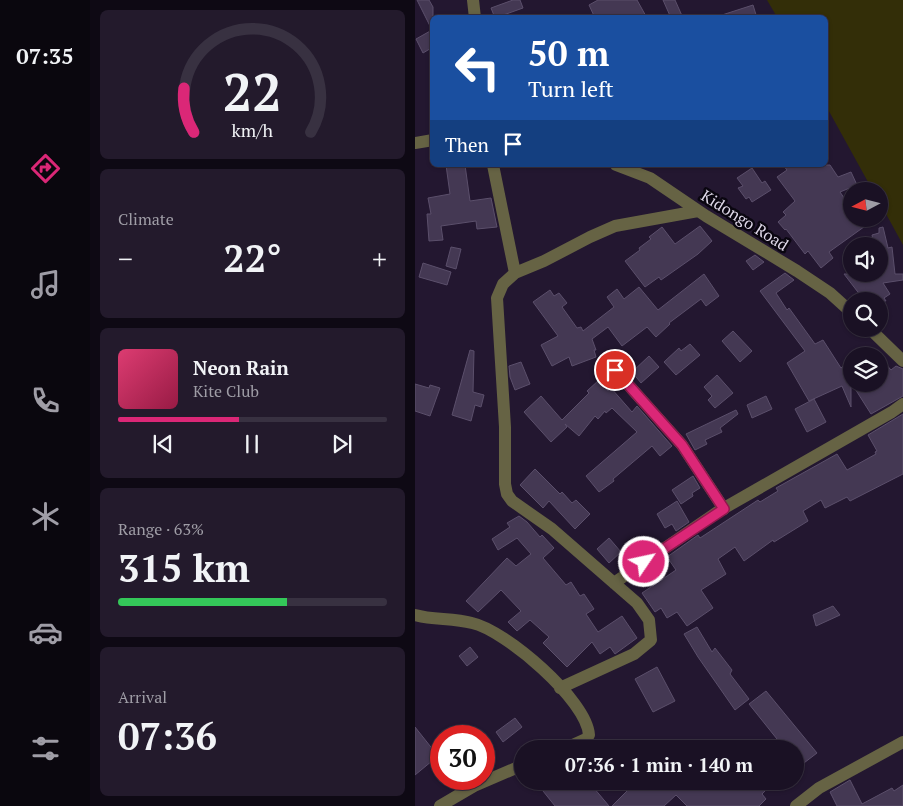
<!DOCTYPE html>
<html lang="en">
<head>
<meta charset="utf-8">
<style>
	body { margin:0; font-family:"PT Serif",serif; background:#231a2c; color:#f1f3f6; height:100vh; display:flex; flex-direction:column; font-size:19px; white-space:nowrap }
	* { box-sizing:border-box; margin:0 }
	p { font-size:16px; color:#9f9da6 }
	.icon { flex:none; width:28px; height:28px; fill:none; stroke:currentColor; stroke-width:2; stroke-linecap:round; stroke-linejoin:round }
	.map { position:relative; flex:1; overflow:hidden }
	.sheet { display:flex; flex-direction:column; gap:10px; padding:10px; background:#0e0914; width:325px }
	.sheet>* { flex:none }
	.guide { position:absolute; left:15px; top:15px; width:398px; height:152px; border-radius:8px; box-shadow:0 1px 4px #0004,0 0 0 1px #383141; background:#1a4fa0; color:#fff; overflow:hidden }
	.needle { width:32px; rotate:263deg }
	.fabs { position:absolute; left:428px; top:182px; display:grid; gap:10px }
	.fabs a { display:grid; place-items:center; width:45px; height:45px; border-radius:50%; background:#1a1124; box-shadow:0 1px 4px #0004,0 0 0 1px #383141; font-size:25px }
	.speed { position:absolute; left:15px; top:725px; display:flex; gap:10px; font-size:25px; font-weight:700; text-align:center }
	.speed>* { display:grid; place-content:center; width:65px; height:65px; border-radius:50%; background:#1a1124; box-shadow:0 1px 4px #0004,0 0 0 1px #383141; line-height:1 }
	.speed .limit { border:8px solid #d22; background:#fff; color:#111 }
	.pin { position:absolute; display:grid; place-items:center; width:42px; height:42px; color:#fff; margin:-21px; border:2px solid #fff; border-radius:50%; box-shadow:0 1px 5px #0007 }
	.me { position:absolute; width:55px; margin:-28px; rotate:56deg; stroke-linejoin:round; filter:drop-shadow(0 0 4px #0008) }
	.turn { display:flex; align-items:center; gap:18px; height:105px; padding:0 15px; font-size:22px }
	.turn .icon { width:65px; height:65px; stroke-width:2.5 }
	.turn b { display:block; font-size:35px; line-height:42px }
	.then { display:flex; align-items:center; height:48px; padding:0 15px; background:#0003; gap:10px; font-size:19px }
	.big { font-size:38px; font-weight:700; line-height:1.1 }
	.sheet .tile { flex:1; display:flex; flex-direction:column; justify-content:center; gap:8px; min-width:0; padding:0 18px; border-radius:8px; background:#231a2c }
	.sheet .dial { align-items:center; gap:0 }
	.dial svg { height:130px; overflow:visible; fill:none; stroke:#383141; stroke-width:7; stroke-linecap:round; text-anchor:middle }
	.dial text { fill:#f1f3f6; stroke:none }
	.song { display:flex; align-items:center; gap:15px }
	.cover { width:60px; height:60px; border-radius:8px; background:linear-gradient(135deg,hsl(340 70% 55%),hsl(340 70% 35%)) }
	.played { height:5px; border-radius:2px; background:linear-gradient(90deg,#db2777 45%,#383141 45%) }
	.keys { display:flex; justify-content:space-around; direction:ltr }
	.heat { display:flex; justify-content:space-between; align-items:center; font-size:28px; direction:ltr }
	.charge { height:8px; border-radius:4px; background:linear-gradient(90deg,#34c759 63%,#383141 0) }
	.trip { position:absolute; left:99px; top:740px; width:290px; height:50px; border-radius:25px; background:#1a1124; box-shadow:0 1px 4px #0004,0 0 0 1px #383141; font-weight:700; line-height:50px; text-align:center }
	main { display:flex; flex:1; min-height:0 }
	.menu { display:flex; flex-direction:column; width:90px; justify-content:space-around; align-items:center; background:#0a070e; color:#9f9da6 }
	.menu .icon { width:35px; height:35px }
	.menu .selected { color:#db2777 }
	.menu b { font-size:22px; color:#f1f3f6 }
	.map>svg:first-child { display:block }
	.green { fill:#332e08 }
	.building { fill:#443853; stroke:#5b4f6b }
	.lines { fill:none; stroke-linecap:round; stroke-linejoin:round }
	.minor { stroke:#666344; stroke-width:12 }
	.route-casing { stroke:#8e194d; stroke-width:12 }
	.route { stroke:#db2777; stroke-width:9 }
	.labels { text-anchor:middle; stroke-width:5; stroke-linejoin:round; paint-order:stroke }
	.street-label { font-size:16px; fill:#dfd8e9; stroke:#0a0610 }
</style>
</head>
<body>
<main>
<nav class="menu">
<b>07:35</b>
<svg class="icon selected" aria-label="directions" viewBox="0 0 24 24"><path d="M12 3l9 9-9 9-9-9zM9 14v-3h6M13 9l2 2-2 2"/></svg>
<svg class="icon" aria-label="music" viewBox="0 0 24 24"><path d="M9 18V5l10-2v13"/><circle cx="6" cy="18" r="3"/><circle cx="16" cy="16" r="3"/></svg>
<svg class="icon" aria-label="phone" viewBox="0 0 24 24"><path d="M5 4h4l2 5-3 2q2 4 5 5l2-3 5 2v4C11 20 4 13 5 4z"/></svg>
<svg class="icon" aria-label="climate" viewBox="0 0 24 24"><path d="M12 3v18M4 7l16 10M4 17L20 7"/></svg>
<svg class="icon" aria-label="car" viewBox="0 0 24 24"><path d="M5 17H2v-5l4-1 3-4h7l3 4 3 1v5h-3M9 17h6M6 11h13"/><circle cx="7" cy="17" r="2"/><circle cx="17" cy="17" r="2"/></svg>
<svg class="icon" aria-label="filters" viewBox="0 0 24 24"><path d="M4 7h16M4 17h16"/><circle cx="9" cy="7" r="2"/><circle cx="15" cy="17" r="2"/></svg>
</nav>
<section class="sheet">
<div class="tile dial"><svg viewBox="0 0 100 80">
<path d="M14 69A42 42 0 1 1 86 69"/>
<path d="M14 69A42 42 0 0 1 8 42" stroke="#db2777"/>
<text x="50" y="56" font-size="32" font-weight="700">22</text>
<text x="50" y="72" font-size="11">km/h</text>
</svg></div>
<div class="tile"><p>Climate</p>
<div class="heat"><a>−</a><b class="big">22°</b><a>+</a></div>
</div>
<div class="tile">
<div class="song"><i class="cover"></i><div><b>Neon Rain</b><p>Kite Club</p></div></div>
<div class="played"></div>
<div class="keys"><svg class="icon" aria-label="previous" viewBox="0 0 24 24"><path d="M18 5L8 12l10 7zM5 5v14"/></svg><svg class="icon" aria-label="pause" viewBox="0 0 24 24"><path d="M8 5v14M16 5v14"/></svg><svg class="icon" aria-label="next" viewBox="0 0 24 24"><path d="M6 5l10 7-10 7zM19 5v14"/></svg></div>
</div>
<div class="tile"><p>Range · 63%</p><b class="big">315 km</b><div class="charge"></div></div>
<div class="tile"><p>Arrival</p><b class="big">07:36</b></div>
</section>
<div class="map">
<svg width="488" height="806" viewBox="0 0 488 806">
	<rect width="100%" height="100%" fill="#231730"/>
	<!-- green -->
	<path class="green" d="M352,0H488V245L464,201V191H458L410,104V18L362,17Z"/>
	<!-- building -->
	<path class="building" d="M2,0H14L18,7V47L8,53L1,39L17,30Z
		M98,0H105L108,8L80,18L76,8Z
		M183,0H222L232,18H180L174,5Z
		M248,0H260L268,18H256Z
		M338,5L342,18H308L307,15Z
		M31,165H50L55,201L76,198L82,227L62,229L61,221L26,226L28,240L14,241L12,214H16L13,198L35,194Z
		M368,165H415L423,177L436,172L442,185L425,192L436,208V219H460L414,252L418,258L406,268L393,251L390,254L371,229L370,230L363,222L371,215L368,212L380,201L362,177L372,170Z
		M337,168L347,183L350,181L356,190L337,202L334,197L331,199L323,188L328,186L322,178Z
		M285,226L297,241L283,254L246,280L244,277L230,287L210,261L225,250L224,248L236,239L234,237L247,227L260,244Z
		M468,227L473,248L477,247L480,274H488V280L468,283L475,294L469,298L471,301H456L453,296L449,300L429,274H464V244L459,246L457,235L464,233V228Z
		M36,247L46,249L41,269L31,266Z
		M340,255L349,262L338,270L331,261Z
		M8,263L36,272L32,285L4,277Z
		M370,273L379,280L361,293L372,310L374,308L400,344L408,340L426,368L436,359V407L427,386L394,401L372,363L390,351L345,291Z
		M289,274L304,296L291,306L286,299L254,323L255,324L241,337L232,327L207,346L193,327L177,339L181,350H179L181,357L157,366L154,357L137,366L126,345L143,336L118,302L135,290L139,296L144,293L152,303L147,307L162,328L166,327L168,331L199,307L192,297L202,289L209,299L224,287L243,310Z
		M318,331L337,351L325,362L307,341Z
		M275,344L285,355L261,375L249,362L264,348L266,351Z
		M55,350L59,351L58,392L69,395L66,407L60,405L56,421L37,415Z
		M234,356L244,367L226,383L217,372Z
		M464,356L476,370L481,366L488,369V396L456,414L437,384H464Z
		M106,362L115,384L100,390L95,377L94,366Z
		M302,375L318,393L300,408L293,400L297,396L289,387Z
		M184,380L193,391L196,388L217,412L222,406L257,446L245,456L237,446L198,479L199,481L184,492L171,476L222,432L197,408L191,413L190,411L183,419L180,416L164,436L150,424L152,427L136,442L109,412L126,396L147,420L174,393L172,391Z
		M0,384L14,388L15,385L25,388L15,416L0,411Z
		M351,396L357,409L337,418L332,405Z
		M399,399L411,422L392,432L380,409Z
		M321,410L323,414L305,428L307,432L290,440L292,444L280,450L271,434Z
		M488,414V474L435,501L432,497L410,508L406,500L388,511L393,521L359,542L358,540L329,561L320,547L303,559L311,574L286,590L298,608L272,626L262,612L252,618L246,608L240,612L227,593L261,570L252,557L283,535L285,538L343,500L345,502L363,491L361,488L422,454L432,470L461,454L460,452L462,451L453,435Z
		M120,469L145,494L147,492L157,503L161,500L175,514L160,529L134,501L128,508L105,485Z
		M278,476L285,488L277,493L278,496L266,504L257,490Z
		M262,501L274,522L261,531L257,524L250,528L242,514Z
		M104,516L112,522L125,537L127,535L139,548L128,558L151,585L156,582L165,596L169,594L179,609L171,614L183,632L207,616L222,638L200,654L195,647L185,654L177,642L152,667L128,643L134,637L115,620L102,631L93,622L106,611L86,590L63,612L51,601L92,558L101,566L116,554L102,538L83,550L77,539L95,527L92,523Z
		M194,538L206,552L194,563L182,549Z
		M418,606L425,615L401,626L398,615Z
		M282,627L297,652L300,648L317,670L315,674L334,699L320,710L283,657L269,634Z
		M55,647L63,657L52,666L44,656Z
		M242,667L260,701L238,712L220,679Z
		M351,691L402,753L385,766L380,761V749H370L334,704Z
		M100,718L107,727L88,742L81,732Z
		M0,727L23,756L0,775Z
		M435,780L447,804L477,788L479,791L488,785V806H422L415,792Z
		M120,781H173L194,806H140Z
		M222,781H343L351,790L347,794L351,799L344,806H272L261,795L249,806H197Z"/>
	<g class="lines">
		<!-- minor -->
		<path class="minor" d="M58,0L60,18
			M0,143L18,140
			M78,165L100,273
			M201,165L235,178L291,216L382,271L415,293L436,312
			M455,329L488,361
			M200,370L267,445L309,509
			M199,583L304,511L477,412L488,404
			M0,615C18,620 38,618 57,623C90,630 172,700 174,735L171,739L149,749
			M145,688L219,654L236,640L234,620L222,603L137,529L97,501L92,494L90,484V427L82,298L88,284L100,273L129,261L175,237L200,226L283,211
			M25,806L59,786L108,765
			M381,806L404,788L488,742"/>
	</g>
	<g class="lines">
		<!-- route casing -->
		<g class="route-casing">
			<path id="route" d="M200,370L267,445L309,509L229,562"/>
		</g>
		<!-- route -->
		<use href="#route" class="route"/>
	</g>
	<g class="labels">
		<!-- street labels -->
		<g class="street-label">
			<text transform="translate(330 220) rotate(32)" y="6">Kidongo Road</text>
		</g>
	</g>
</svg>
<div class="fabs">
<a><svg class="needle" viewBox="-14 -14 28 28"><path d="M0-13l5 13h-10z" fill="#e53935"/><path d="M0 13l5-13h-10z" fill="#9f9da6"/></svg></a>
<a><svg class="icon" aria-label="sound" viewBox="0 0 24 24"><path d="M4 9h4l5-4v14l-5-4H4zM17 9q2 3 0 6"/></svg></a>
<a><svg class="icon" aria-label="search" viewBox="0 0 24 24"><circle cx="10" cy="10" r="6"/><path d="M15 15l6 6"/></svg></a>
<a><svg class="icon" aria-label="layers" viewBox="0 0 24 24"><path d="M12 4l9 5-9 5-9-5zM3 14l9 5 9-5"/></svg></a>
</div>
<div class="speed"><div class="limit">30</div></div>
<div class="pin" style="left:200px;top:370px;background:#d93025"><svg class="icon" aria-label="arrive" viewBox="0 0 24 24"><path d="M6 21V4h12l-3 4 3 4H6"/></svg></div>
<svg class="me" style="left:229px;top:562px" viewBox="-20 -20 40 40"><circle r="17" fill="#db2777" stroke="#fff" stroke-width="3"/><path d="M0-11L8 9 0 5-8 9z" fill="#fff"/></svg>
<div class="trip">07:36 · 1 min · 140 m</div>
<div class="guide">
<div class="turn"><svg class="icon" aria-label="left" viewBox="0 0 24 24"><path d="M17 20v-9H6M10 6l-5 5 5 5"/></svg><div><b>50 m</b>Turn left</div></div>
<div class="then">Then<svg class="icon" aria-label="arrive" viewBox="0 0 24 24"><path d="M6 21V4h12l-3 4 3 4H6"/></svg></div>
</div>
</div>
</main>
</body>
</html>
